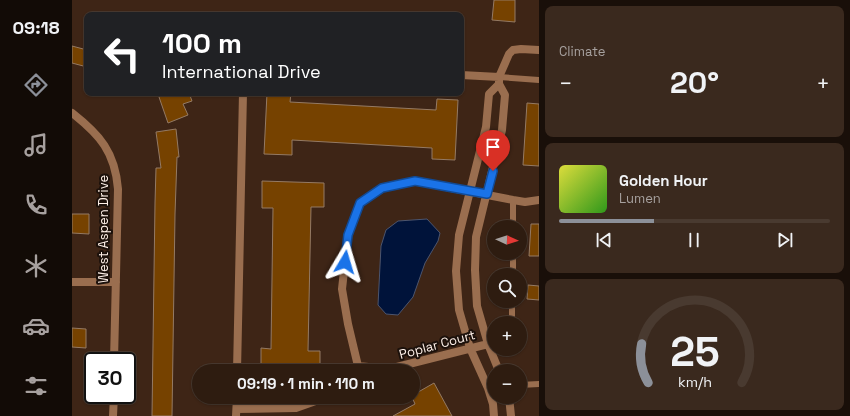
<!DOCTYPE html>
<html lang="en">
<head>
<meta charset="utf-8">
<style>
	body { margin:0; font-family:"Space Grotesk",sans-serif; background:#3a291e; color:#f1f3f6; height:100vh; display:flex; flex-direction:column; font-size:15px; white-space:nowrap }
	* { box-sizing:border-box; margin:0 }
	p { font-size:13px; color:#a7a19f }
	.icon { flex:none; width:22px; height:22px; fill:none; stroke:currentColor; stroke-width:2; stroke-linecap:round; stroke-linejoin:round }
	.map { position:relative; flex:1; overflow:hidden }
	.drawer { display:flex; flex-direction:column; gap:6px; padding:6px; background:#190f09; width:311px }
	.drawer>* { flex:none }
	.banner { position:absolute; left:12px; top:12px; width:380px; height:84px; border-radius:8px; box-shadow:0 1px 3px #0004,0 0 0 1px #493a30; background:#202124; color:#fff; overflow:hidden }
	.needle { width:26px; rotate:93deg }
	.fabs { position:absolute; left:415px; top:220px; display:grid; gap:8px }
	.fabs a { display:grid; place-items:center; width:40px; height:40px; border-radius:50%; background:#2e1c10; box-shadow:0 1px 3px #0004,0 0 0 1px #493a30; font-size:20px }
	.speed { position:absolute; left:12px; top:352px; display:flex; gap:8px; font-size:20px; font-weight:700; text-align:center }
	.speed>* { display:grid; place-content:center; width:52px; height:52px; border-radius:50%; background:#2e1c10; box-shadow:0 1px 3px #0004,0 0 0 1px #493a30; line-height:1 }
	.speed .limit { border:2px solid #111; border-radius:6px; background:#fff; color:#111 }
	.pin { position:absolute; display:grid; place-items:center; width:34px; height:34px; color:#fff; margin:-41px -17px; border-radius:50% 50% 50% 0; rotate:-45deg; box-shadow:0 0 4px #0007 }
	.pin .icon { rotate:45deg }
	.me { position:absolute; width:44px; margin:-22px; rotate:7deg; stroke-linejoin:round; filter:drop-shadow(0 0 3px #0008) }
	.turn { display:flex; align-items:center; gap:14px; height:84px; padding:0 12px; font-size:18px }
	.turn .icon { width:52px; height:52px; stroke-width:2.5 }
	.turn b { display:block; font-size:28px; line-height:34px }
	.big { font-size:30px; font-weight:700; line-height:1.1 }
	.drawer .tile { flex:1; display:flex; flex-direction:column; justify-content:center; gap:6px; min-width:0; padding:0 14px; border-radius:8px; background:#3a291e }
	.drawer .dial { align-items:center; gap:0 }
	.dial svg { height:104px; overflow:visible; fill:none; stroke:#493a30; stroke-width:7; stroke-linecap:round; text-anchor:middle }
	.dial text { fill:#f1f3f6; stroke:none }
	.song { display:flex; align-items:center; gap:12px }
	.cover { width:48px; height:48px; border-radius:6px; background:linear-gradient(135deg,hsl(60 70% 55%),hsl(110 70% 35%)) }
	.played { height:4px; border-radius:2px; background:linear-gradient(90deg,#8c9099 35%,#493a30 35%) }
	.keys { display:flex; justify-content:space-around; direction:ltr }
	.heat { display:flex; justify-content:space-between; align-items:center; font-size:22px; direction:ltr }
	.trip { position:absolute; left:120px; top:364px; width:228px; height:40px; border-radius:20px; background:#2e1c10; box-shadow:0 1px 3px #0004,0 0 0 1px #493a30; font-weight:700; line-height:40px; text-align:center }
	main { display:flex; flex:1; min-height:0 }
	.dock { display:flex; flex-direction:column; width:72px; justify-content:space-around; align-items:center; background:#120b06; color:#a7a19f }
	.dock .icon { width:28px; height:28px }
	.dock .on { color:#8c9099 }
	.dock b { font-size:18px; color:#f1f3f6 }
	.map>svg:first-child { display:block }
	.water { fill:#00133a; stroke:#4c556e }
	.building { fill:#764200; stroke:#947a64 }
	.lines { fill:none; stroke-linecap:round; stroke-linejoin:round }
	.service { stroke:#9a6e4f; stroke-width:6 }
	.minor { stroke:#9a6e4f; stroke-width:8 }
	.route-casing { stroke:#114b97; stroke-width:10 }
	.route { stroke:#1a73e8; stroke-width:7 }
	.labels { text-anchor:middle; stroke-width:4; stroke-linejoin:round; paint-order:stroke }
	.street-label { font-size:13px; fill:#fef0e8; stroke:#1c110b }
</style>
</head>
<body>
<main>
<nav class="dock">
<b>09:18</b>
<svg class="icon on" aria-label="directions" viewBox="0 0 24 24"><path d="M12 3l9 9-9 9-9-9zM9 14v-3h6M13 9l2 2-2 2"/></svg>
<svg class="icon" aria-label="music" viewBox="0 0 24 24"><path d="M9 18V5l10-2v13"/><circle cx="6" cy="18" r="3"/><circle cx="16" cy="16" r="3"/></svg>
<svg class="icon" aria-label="phone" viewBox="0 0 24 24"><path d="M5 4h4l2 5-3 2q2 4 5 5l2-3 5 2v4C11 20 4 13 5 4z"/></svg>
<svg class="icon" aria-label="climate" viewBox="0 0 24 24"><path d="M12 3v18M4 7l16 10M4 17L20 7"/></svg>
<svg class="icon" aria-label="car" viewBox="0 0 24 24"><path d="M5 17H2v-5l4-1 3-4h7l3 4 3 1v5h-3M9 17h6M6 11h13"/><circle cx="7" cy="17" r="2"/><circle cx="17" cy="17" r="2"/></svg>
<svg class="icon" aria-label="filters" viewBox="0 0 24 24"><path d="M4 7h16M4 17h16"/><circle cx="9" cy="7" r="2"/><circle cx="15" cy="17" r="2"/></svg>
</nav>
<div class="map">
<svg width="467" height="416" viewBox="0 0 467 416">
	<rect width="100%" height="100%" fill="#3e2516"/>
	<!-- water -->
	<path class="water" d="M355,219L368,233L366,241L353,263L341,297L326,315L314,314L306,305L309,246L314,230L326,221Z"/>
	<!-- building -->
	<path class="building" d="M422,0H443V22L420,20Z
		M0,46L15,50V67L0,63Z
		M97,93H117L120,101L111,104L116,115L96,123L87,97Z
		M195,93H219L218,102L364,110L365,99L386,100L383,160L360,159V148L220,140V155L192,154Z
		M455,103L467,104V166L451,165Z
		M104,129L107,157H105L103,214L100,416H80L83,203L84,168H89L84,132Z
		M190,181L252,183V207H239L236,351H248V371H189V348L199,349L201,208H190Z
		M0,214H17V234L0,233Z
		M459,224H467V256H457Z
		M456,285L467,286V300L455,299Z
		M0,328L14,329V348L0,347Z
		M362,383L380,416H321L343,404L340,397L341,395Z"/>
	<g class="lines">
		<!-- service -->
		<path class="service" d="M427,77L467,80
			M441,227V200
			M441,275V253
			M440,323V301
			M448,385L467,384"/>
		<!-- minor -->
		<path class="minor" d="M389,75L427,77
			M0,113C28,135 43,152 46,189L42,361
			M0,282H44
			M286,366L276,324L270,289L276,235L288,203L310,188L343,181L441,200L453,202L467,200
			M286,366L317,369L416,344
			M165,371L171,93
			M427,371L416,344L405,306L403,270L404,237L430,130L433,95L427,84V77L437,54L441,50L449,49L467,50
			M437,397L439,416
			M165,409L224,408L255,397
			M41,416L42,395
			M164,416L165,397
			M422,416L421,404L416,388L398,348L387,310L384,271L387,235L414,127L417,94L427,84"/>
	</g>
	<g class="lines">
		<!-- route casing -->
		<g class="route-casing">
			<path id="route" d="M273,262L276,235L288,203L310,188L343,181L415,194L421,171"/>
		</g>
		<!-- route -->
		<use href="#route" class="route"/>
	</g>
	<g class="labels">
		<!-- street labels -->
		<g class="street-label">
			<text transform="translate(31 229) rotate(-90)" y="5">West Aspen Drive</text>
			<text transform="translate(365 344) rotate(-15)" y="5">Poplar Court</text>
		</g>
	</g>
</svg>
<div class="fabs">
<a><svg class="needle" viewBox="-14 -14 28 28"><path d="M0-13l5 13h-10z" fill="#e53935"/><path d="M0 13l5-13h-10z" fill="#a7a19f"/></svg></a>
<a><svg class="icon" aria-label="search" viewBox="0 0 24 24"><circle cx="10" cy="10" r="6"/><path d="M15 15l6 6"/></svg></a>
<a>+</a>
<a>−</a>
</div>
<div class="speed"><div class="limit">30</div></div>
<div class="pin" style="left:421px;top:171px;background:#d93025"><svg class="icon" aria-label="arrive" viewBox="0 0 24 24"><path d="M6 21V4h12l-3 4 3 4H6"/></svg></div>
<svg class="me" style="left:273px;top:262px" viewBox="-20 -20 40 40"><path d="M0-17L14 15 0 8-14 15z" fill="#1a73e8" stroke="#fff" stroke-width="4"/></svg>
<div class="trip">09:19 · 1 min · 110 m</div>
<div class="banner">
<div class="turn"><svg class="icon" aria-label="left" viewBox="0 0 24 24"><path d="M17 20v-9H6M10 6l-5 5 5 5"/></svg><div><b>100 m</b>International Drive</div></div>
</div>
</div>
<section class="drawer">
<div class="tile"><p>Climate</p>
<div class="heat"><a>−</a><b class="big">20°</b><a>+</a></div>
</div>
<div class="tile">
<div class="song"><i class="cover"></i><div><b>Golden Hour</b><p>Lumen</p></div></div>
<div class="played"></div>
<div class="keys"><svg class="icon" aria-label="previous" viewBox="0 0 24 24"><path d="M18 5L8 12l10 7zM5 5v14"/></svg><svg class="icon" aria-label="pause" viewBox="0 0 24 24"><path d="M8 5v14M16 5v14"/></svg><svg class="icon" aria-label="next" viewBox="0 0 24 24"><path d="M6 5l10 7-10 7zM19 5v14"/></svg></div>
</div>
<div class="tile dial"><svg viewBox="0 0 100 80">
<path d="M14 69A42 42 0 1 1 86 69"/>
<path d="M14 69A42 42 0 0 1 9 39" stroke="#8c9099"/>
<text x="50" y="56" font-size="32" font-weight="700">25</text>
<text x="50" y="72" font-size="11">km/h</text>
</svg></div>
</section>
</main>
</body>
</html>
